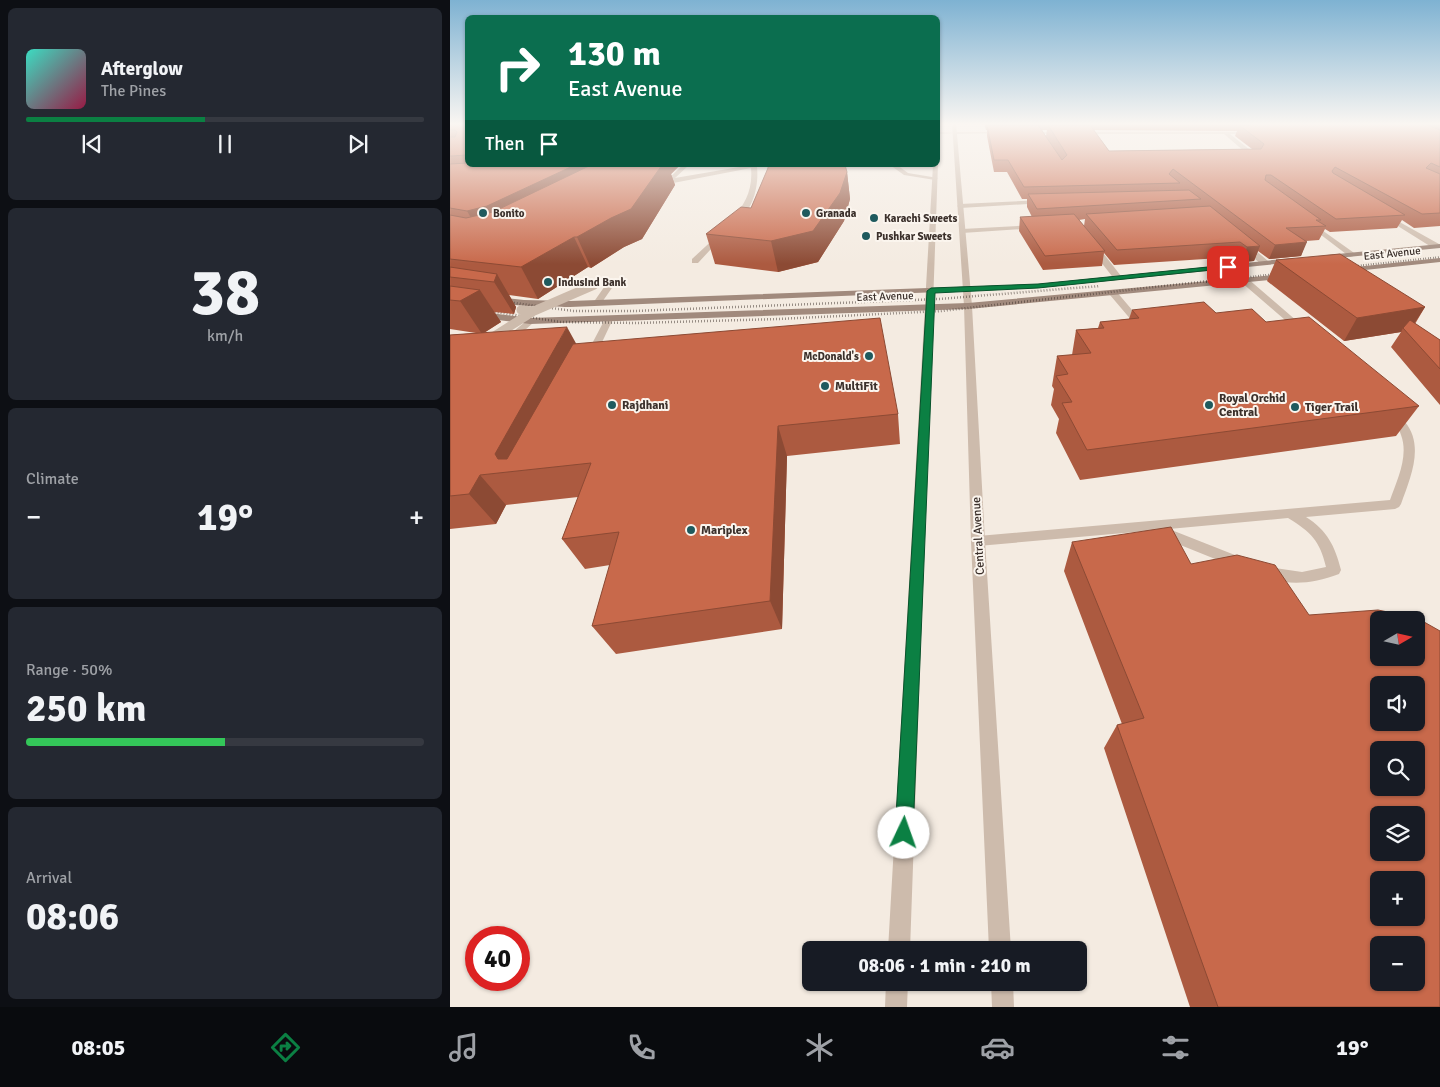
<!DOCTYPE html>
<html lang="en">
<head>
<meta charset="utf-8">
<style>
	body { margin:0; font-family:Signika,sans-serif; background:#242831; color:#f1f3f6; height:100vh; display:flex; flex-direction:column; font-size:19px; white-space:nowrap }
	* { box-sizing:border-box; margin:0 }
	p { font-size:16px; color:#9ea1a6 }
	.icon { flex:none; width:28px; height:28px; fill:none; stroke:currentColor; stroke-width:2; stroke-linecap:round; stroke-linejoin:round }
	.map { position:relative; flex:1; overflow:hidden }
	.drawer { display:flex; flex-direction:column; gap:8px; padding:8px; background:#0d0f14; width:450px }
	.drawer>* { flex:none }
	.banner { position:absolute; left:15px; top:15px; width:475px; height:152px; border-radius:8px; box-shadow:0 1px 4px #0004; background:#0b6e4f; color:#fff; overflow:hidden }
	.needle { width:32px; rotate:81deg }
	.controls { position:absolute; left:920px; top:611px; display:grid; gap:10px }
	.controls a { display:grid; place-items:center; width:55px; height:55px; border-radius:8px; background:#171b24; box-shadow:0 1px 4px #0004; font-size:25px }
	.speed { position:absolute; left:15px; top:926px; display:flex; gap:10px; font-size:25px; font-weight:700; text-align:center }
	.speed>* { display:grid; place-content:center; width:65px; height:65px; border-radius:50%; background:#171b24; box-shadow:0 1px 4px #0004; line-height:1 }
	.speed .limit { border:8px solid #d22; background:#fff; color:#111 }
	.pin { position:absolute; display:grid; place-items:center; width:42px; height:42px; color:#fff; margin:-21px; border-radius:10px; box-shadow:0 2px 8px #0006 }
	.me { position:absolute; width:55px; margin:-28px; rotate:3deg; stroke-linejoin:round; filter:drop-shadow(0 0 4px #0008) }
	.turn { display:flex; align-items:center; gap:18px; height:105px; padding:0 20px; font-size:22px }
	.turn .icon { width:65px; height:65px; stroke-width:2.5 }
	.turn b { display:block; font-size:35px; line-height:42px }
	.then { display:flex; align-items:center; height:48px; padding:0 20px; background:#0003; gap:10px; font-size:19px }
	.big { font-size:38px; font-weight:700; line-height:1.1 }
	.drawer .card { flex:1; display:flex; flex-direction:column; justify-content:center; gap:8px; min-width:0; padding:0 18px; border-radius:8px; background:#242831 }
	.drawer .dial { align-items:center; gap:0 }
	.dial b { font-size:65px; line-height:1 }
	.song { display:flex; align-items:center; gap:15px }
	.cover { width:60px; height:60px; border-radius:8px; background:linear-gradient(135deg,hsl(170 70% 55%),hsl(340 70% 35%)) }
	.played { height:5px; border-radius:2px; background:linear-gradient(90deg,#0b8043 45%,#363941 45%) }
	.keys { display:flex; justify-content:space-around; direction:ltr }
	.heat { display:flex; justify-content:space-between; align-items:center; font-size:28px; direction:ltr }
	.charge { height:8px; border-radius:4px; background:linear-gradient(90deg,#34c759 50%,#363941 0) }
	.trip { position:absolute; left:352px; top:941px; width:285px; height:50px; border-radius:8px; background:#171b24; box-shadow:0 1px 4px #0004; font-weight:700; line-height:50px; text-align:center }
	.dock { display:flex; height:80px; justify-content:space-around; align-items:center; background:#090b0e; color:#9ea1a6 }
	.dock .icon { width:35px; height:35px }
	.dock .active { color:#0b8043 }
	.dock b { font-size:22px; color:#f1f3f6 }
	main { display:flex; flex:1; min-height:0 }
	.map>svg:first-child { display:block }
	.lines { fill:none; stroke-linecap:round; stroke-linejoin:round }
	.service { fill:#cdbbac; fill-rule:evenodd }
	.pedestrian { fill:#cdbbac; fill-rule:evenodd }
	.minor { fill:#cdbbac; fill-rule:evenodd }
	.tertiary { fill:#cdbbac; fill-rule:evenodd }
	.secondary { fill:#a18a7d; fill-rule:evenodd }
	.rail-far1 { stroke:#3b302b; stroke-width:2; stroke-dasharray:0.5 2; stroke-linecap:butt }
	.rail { stroke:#3b302b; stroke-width:2.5; stroke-dasharray:0.5 2.5; stroke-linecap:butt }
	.pedestrian-bridge { stroke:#cdbbac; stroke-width:9 }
	.wall { fill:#ac5a40; fill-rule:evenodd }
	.shaded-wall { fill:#8c4a34 }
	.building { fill:#c8694b; stroke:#8c4a34; fill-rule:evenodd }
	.route { fill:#0b8043; stroke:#07532c }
	.poi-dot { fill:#1f5a5e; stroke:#fbf5ee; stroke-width:2 }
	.labels { text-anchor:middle; stroke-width:4; stroke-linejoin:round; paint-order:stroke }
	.far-poi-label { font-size:11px; font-weight:bold; fill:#3b302b; stroke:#fbf5ee; text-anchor:start }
	.far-street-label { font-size:11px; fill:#3b302b; stroke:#fbf5ee }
	.poi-label { font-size:12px; font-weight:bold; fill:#3b302b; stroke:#fbf5ee; text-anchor:start }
	.street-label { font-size:12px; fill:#3b302b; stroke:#fbf5ee }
</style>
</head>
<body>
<main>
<section class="drawer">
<div class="card">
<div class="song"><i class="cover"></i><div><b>Afterglow</b><p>The Pines</p></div></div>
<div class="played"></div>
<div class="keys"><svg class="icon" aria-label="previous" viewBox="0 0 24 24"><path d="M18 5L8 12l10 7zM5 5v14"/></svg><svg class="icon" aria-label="pause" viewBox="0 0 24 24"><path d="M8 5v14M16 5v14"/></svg><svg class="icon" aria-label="next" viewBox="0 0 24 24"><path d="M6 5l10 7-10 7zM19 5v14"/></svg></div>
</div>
<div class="card dial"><b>38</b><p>km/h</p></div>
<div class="card"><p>Climate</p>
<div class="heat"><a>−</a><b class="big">19°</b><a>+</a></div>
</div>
<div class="card"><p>Range · 50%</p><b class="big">250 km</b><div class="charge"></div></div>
<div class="card"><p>Arrival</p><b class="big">08:06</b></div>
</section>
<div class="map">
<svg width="990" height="1007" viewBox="0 0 990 1007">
	<rect width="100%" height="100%" fill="#f4ebe1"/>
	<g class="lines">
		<!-- service -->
		<path class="service" d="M488,132L507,133L488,134Z
			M233,165H239L225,178L301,165H314L307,167C309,186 303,212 285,222L282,220C295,204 303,190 301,168L218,184L208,185L205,183L217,180Z
			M440,165H447L458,173L488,178L485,180L454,175Z
			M269,234L274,235L248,263H242V259Z
			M791,278H797L855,328V332H849L791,282Z
			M660,291H666L694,324V328H688L660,295Z
			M159,316L163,319L145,357L140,360L137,359L135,357L155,319Z
			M944,412C949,413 952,417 955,422C975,446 960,479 951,504L949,507L945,509L856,517C877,530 885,546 891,570L889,574C862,584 840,586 813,577L811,573L813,569L818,567L852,572L876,567C870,541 861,532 838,518L719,529L795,559L797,563L795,567L790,569L708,536V530L528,546L523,545L521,541L523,537L528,536L940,500C947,480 959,456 951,435C949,427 943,422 939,415Z"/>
		<!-- pedestrian -->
		<path class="pedestrian" d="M157,283L164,285L150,305H144L143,303Z
			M80,318L84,321L83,323L60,343H54V339Z"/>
		<!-- minor -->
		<path class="minor" d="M503,132H554L556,133L505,134Z
			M574,132H794L796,134H780L809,157L802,158L774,134H576Z
			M593,200L596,202L595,203L510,208L507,206L510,204Z
			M937,215L989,244L990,246L983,248L935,218L934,217Z
			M858,223H862L907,255L900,257L858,225Z
			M587,225L590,227L589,228L512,233L509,231L512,229Z
			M791,243H797L818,261V265H812L791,247Z
			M640,244H646L671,276V280H665L640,248Z"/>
		<!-- tertiary -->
		<path class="tertiary" d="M502,123H506L522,306L535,541L561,950H539L521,541L514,306Z
			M488,164L460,950H438L483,165Z
			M436,982H458L457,1007H435Z
			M541,982H563L564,1007H542Z"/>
		<!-- secondary -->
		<path class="secondary" d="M990,244V248L877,259L873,257L877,255Z
			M843,258L847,260L846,262L588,288L120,307C103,306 56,308 43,299L47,297L74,300L120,301L588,284Z
			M990,258V262L896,272L892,270L896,268Z
			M836,274L840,276L839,278L518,309L80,324L0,314V308L80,318L518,303Z"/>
		<!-- rail-far1 -->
		<path class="rail-far1" d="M896,267L990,257
			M756,282L833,273"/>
		<!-- rail -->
		<path class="rail" d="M49,301L124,311H184L489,299L650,286
			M39,311L111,322L187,323L328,319L491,311L767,280"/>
		<!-- pedestrian-bridge -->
		<path class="pedestrian-bridge" d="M71,310L84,311L144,285
			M38,340L84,311"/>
	</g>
	<!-- wall -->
	<path class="wall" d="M0,123H18L0,156Z
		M534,123H990V226L964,228L952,220L947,228L880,232L875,229L869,240L856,241L851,256L819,259L808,251L804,261L792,262L785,257L664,265L654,253L652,266L593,270L569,231L570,217H582L577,207V199H572L557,172H544L537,136V130H536ZM592,130H597L596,136L603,147ZM644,130L787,131L785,136L802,149L659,151ZM635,219L634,226L629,220Z
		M18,155V165H230L221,174L225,185L192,239L174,247L141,268L138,267L88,299L59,295L66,307L64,314L44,312L51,322L34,333L126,344L448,414L450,444L337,456L332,629L166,654L142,626L160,565L135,569L112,539L128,497L56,505L46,524L0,529V335L26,333L0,329V156Z
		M318,168L397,172L400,199L394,221L368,262L328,272L265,264L256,234L301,208Z
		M826,260L975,307L965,324L990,340V405L941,347L951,332L894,341L817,281Z
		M682,310L766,313L816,322L969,406L946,436L630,480L606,433L609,419L601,405L604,389L602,386L607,356L622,355L626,330L648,328L650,322L679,319Z
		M622,542L741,564L990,1007H740L654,748L667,725L672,724L614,571Z"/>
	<!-- shaded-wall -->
	<path class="shaded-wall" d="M125,165H136L145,187L34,240L17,211Z
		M194,165H230L221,174L225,185L192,239L174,247L141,268L127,237L161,218Z
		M397,172L400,199L394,221L368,262L328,272L321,241Z
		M124,237L138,267L88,299L71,267Z
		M857,242L851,256L819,259L825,245Z
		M810,246L804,261L792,262L797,247Z
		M47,274L66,307L64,314L44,282Z
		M30,290L51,322L32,334L10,301Z
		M975,307L960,330L953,328L951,332L894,341L907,318Z
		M117,327L133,356L75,470L48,459L45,454Z
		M328,426L337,456L332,629L320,601Z
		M30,475L56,505L46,524L19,494Z"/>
	<!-- building -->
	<path class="building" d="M0,123H18V155L0,156V137H5L7,132L5,130H0Z
		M800,123H973L990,130V167L981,163L976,168L990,174V213L972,214L885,167L882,171L883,173L955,215L886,219L821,175H816L815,180L871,220H866L876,226L836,228L857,242L825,245L723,169L719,174L730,183L574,187L558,160H544L537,125H588L612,160L617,155L598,125H640L659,151L811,149L814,144L789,125H801Z
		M18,163V165H125L37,206L17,211L0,208V164Z
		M141,165H212L181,209L161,218L127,237H124L71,267L0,259V215L16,218L43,212Z
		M318,165H395L397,172L390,193L363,231L321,241L256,234L291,207L301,208L318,168Z
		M739,190L751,199L587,209L578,194Z
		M760,206L810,246L797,247L790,242L667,250L636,214Z
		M624,214L655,251L595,256L570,217Z
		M890,254L975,307L907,318L826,260Z
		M0,267L47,274L44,282L0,277Z
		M0,286L30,290L10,301L0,300Z
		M754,302L766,313L802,309L816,322L859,317L969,406L637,450L612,403L622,402L606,376L618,374L607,356L641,353L626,330L654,328L650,322L689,318L682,310Z
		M430,318L448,414L328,426L320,601L142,626L169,532L112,539L141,463L30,475L19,494L0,496V335L117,327L45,454L48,459H57L123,344Z
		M960,320L990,340V369L953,328Z
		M721,527L741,564L787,555L825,565L859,615L928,610L967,618L990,631V1007H768L667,725L694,718L622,542ZM929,620H966V658H929ZM929,685H966V722H929ZM929,750H966V788H929ZM929,815H966V852H929ZM929,880H966V918H929ZM929,945H966V982H929Z"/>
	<!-- sky -->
	<linearGradient id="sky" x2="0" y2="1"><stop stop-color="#7eb2d2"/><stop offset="0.47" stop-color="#faf6f2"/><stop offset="1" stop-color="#faf6f2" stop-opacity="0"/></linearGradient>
	<rect width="990" height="264" fill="url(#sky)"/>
	<!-- route -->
	<path class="route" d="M778,265H781V268L588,288L485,293L463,833L460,839L454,842L448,839L445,833L477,291L481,288L588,284Z"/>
	<!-- markers -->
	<g class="poi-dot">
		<circle cx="33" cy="213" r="5"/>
		<circle cx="356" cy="213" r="5"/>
		<circle cx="424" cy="218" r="5"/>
		<circle cx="416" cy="236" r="5"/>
		<circle cx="98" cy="282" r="5"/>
		<circle cx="419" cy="356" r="5"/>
		<circle cx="375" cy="386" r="5"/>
		<circle cx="162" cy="405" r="5"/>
		<circle cx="759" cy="405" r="5"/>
		<circle cx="845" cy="407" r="5"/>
		<circle cx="241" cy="530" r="5"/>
	</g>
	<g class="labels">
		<!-- far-poi labels -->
		<g class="far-poi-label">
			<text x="43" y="217">Bonito</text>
			<text x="366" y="217">Granada</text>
			<text x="434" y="222">Karachi Sweets</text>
			<text x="426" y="240">Pushkar Sweets</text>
			<text x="108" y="286">IndusInd Bank</text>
			<text x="409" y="360" text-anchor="end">McDonald's</text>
		</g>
		<!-- far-street labels -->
		<g class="far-street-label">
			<text transform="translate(942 253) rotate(-6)" y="4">East Avenue</text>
			<text transform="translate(435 296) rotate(-2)" y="4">East Avenue</text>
		</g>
		<!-- poi labels -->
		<g class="poi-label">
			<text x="385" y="390">MultiFit</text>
			<text x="769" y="402">Royal Orchid<tspan x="769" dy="14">Central</tspan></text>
			<text x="172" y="409">Rajdhani</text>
			<text x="855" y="411">Tiger Trail</text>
			<text x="251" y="534">Mariplex</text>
		</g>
		<!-- street labels -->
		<g class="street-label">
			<text transform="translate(528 536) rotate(-93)" y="4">Central Avenue</text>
		</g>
	</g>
</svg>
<div class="controls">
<a><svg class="needle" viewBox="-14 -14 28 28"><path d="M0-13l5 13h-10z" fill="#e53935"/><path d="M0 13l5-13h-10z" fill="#9ea1a6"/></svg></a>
<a><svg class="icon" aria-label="sound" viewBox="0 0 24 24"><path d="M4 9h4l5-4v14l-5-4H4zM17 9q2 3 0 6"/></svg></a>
<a><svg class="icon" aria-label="search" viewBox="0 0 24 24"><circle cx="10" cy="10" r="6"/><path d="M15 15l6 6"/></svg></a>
<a><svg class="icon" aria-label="layers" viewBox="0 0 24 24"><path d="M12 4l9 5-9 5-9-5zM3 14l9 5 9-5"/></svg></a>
<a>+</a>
<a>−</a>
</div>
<div class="speed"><div class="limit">40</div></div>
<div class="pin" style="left:778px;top:267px;background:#d93025"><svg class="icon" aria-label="arrive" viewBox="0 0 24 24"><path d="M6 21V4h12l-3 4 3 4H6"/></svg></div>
<svg class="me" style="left:454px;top:833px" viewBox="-20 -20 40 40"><circle r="19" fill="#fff"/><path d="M0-13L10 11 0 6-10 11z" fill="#0b8043"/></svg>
<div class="trip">08:06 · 1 min · 210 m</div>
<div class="banner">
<div class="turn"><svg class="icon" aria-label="right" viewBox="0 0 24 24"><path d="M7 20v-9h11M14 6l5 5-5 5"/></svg><div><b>130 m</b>East Avenue</div></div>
<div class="then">Then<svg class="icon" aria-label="arrive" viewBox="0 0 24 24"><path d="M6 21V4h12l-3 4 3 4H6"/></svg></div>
</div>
</div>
</main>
<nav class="dock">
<b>08:05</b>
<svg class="icon active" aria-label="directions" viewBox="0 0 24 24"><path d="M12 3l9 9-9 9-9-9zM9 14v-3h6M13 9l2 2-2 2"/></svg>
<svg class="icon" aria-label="music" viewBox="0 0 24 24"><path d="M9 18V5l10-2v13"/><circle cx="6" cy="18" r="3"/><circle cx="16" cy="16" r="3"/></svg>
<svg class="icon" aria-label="phone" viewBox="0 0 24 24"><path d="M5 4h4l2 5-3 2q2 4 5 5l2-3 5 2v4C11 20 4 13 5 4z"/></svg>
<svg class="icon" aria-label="climate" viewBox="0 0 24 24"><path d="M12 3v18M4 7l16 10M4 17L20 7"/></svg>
<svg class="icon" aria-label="car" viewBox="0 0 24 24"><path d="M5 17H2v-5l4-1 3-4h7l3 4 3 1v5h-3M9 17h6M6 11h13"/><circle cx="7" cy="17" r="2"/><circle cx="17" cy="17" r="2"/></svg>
<svg class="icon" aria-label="filters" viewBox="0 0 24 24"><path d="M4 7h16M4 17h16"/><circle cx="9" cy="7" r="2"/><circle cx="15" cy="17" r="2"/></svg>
<b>19°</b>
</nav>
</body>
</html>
